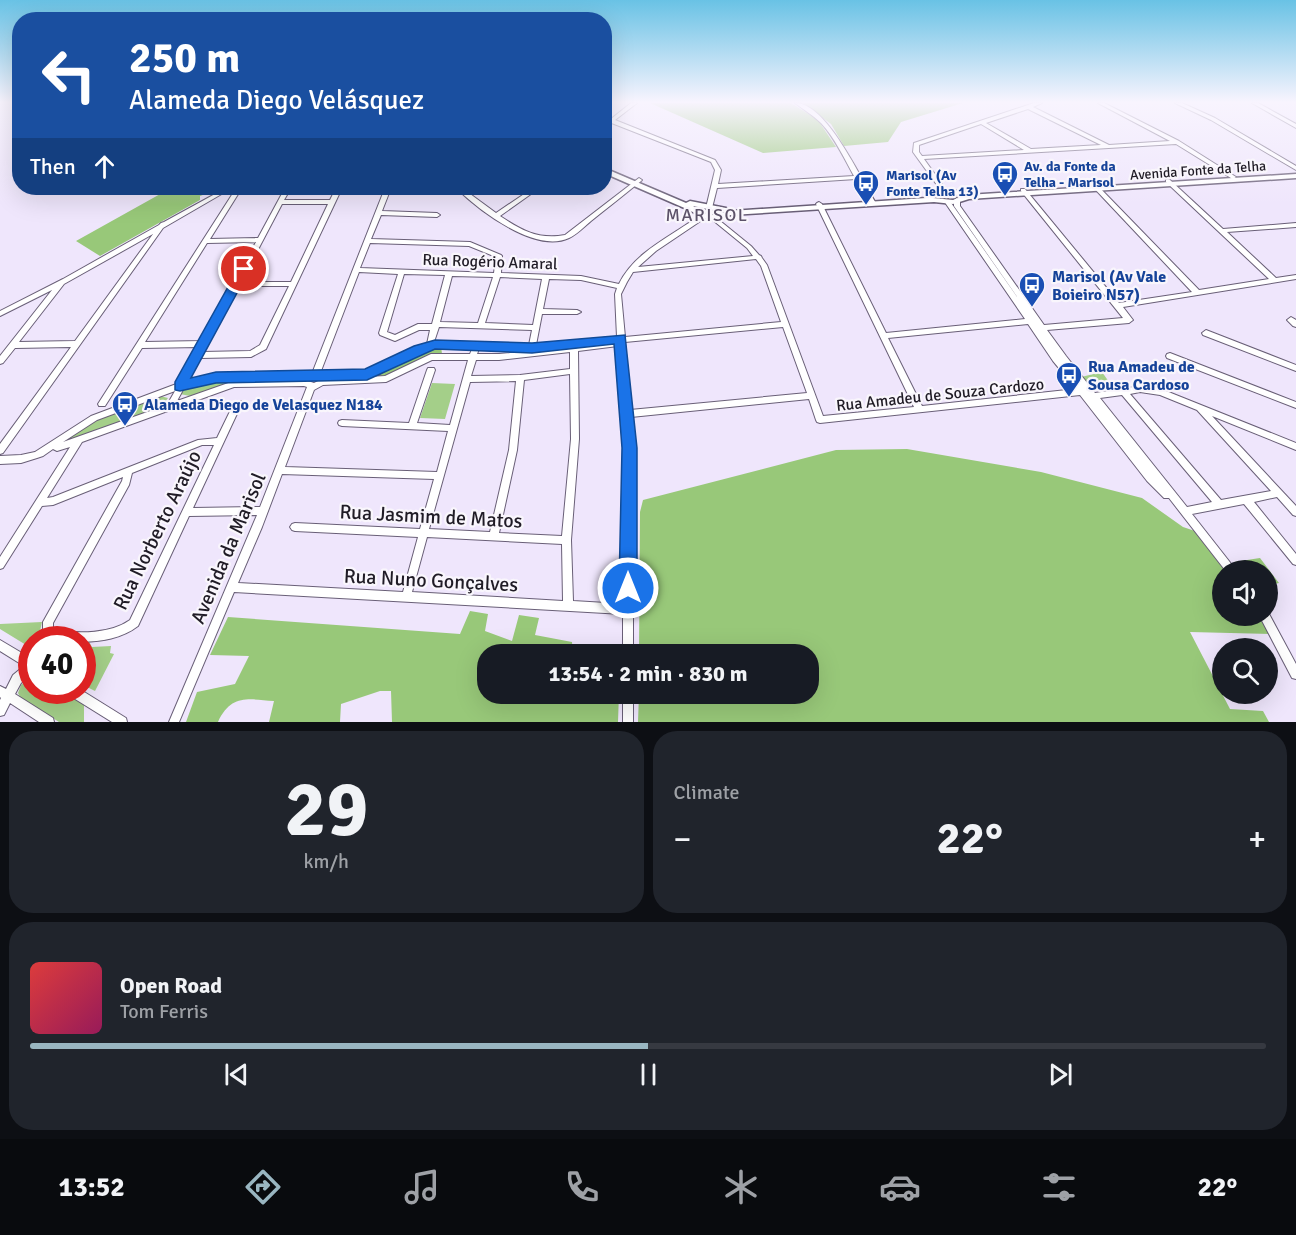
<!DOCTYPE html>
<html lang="en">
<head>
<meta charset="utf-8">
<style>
	body { margin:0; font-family:Signika,sans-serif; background:#20242c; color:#f1f3f6; height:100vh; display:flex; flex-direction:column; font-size:22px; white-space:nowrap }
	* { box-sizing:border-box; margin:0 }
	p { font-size:20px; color:#9ea1a6 }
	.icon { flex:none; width:33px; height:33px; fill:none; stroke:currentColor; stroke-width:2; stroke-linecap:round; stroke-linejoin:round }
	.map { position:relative; height:722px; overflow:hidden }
	.sheet { display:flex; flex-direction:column; gap:9px; padding:9px; background:#0d0f14; flex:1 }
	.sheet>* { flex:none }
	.top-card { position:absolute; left:12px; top:12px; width:600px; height:183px; border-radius:24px; box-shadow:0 6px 24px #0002; background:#1a4fa0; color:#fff; overflow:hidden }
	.buttons { position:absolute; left:1212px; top:560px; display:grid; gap:12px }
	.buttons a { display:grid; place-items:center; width:66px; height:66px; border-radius:50%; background:#171b24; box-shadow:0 6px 24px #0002; font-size:30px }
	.speed { position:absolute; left:18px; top:626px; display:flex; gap:12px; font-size:30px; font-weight:700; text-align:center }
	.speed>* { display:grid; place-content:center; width:78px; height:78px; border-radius:50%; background:#171b24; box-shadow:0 6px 24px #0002; line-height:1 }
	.speed .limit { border:9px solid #d22; background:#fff; color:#111 }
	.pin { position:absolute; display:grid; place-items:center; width:51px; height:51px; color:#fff; margin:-26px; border:3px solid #fff; border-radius:50%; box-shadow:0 2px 6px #0007 }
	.me { position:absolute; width:66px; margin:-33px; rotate:0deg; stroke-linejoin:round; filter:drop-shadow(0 0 4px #0008) }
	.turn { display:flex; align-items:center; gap:21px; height:126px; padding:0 18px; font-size:27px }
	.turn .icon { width:78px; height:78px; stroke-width:2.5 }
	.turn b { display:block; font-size:42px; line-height:51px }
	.then { display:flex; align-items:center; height:57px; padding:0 18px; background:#0003; gap:12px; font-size:22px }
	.big { font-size:45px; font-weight:800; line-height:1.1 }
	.sheet .card { flex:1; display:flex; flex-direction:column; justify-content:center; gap:9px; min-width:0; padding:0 21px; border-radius:24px; background:#20242c }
	.sheet .dial { align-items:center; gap:0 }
	.dial b { font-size:78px; line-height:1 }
	.song { display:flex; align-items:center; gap:18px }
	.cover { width:72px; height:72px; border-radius:9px; background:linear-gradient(135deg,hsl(0 70% 55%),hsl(330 70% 35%)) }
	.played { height:6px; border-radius:3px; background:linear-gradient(90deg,#99b6c1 50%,#363941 50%) }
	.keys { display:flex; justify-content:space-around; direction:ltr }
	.heat { display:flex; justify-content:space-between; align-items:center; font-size:33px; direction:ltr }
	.sheet .tiles { flex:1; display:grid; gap:9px; grid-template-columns:1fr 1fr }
	.card:last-child { grid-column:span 2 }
	.trip { position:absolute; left:477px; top:644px; width:342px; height:60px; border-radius:24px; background:#171b24; box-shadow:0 6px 24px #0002; font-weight:800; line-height:60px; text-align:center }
	.tabs { display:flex; height:96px; justify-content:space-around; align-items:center; background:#090b0e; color:#9ea1a6 }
	.tabs .icon { width:42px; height:42px }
	.tabs .on { color:#99b6c1 }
	.tabs b { font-size:27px; color:#f1f3f6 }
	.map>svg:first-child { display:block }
	.green { fill:#a4cf89 }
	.forest { fill:#98c879 }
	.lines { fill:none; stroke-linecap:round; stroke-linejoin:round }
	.minor-casing { stroke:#695f77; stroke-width:2 }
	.major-casing { stroke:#695f77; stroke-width:3 }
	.minor { fill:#fff; fill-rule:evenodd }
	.major { fill:#fff; fill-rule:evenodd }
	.route { fill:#1a73e8; stroke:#114b97; stroke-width:1.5 }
	.labels { text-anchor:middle; stroke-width:4.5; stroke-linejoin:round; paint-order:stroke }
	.far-transit-label { font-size:14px; font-weight:bold; fill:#164399; stroke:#f9f6fc; text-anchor:start }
	.far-street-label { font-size:14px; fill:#201c26; stroke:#f9f6fc }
	.street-label { font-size:16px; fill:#201c26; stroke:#f9f6fc }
	.transit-label { font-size:16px; font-weight:bold; fill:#164399; stroke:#f9f6fc; text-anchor:start }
	.neighbourhood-label { font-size:18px; letter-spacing:1.5px; fill:#5c5269; stroke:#f9f6fc }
	.near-street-label { font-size:20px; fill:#201c26; stroke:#f9f6fc }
</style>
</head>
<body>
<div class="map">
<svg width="1296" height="722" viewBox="0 0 1296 722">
	<rect width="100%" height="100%" fill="#efe6fc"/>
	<!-- green -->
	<path class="green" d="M1102,372L1114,389L1094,390L1081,377Z
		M208,380H237L190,396L180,394L184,387Z
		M432,383L455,384L445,419L420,418Z
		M160,396L168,398L161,407L62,444L92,421Z
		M42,622L40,631L44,639H32L31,648L0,629V624Z
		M82,640H88L92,647L111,646L110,653L114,654L95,691L83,685Z
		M31,677L32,690H60L84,705V722H59L20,697L18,693L21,685Z"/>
	<!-- forest -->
	<path class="forest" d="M650,103H791L818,120L836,147L763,153Z
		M803,103H963L901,122L888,142L844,146L831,124Z
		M154,188H223L200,196V200L100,256L76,241L162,193Z
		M441,346L442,354L389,376L360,378C389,371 412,353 441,346Z
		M907,449L1041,472L1142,498L1183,527L1195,531L1227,570H1222V615H1259L1271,634L1190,632L1230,709L1263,711L1269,722H638L639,693H808V654H639L640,512L643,500L836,450Z
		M1260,558L1279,583L1268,585V570H1240L1234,562Z
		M470,611L488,614L485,631L512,641L519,615L539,618L535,635L572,642L573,654H488V693H619L618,722H392L391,691H380L341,704L340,722H269L274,701C248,699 231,694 218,722H186L197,692L235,684L249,656L210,655L228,617L460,634Z"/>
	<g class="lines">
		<!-- minor casing -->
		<g class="minor-casing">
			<path id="minor" d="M631,103H637L615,120L715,160L721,170L718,184L854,176C844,158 835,138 821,123C813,115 804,110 795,103C827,103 860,178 876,203L873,205L871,204L856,179L717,188L712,208L711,209H707L706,208L715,170L711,162L604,120V117L611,119Z
				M1034,103H1042L1033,107L1109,145L1170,141L1098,103H1104L1179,141L1236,177L1233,179L1231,178L1176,144L924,159L947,191L944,193L942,192L913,152L914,143ZM1028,109L1101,145L1031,149L986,123ZM981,124L1024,150L922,156L919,152V145Z
				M1175,103H1182L1215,118L1296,166V170L1211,120Z
				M1252,103H1258L1296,124V128Z
				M639,178L642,180L641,181C624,195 607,208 591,221C584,227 576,235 569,238C535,254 479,210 456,188H462L496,213L533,188H539L538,189L500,216C521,230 538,240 565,235Z
				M1168,179L1170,180L1223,229L1296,223V227L1227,232L1276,278L1296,275V279L1123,307L1133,320L1129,323L1047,330L1066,356L1095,393L1140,386L1161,389L1296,443V450L1212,416L1296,506V516L1293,515L1277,497L1254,502L1296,554V565L1293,564L1244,504L1192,514L1236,570H1225L1169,498H1164L1147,481L1080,395L820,423L817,422L816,420L809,399L631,417L633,448V654H623V614L234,592L179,722H169L257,515L189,516L138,626C121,639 102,641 82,642V639H49L43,630V622L122,481L123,477L53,505L42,506L3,568L0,569V557L70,447L57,451L53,449L43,456L37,458L21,463L0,464V456L21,455L35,452L91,416L179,383L199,347L142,348L105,406H99L98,404L235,190L237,189L240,191L210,239L258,238L285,188H291L284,200H330L336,188H342L266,349L251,357L200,358L188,381L207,376L313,371L385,188H391L382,211L437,213L440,215L437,217L381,215L371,239L470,242L501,255L502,256L501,273L581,276L619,284C631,259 656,244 678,230C686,225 694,219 703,215L706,217L705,218L656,251L638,267L753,256L747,248L709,217L712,215L714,216L751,246L759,255L761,256L762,258L767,265L823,416L914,407L816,204L817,203L819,202L822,204L886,333L1025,319L944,201L945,200H949L1020,301L954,206V200L957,198L960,200V206L1044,325L1123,318L1021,191V189H1025L1119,303L1192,292L1093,187V185H1097L1199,290L1269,279L1166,182V180ZM282,204H328L291,282H241ZM256,242L202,341L145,342L207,243ZM370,243L469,246L496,257L494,273L360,268ZM756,259L761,266L781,322L625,337L621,294L627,282L633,272ZM359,272L398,274L379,333L380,335L395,341L419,330H430L427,344C407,349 393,363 374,370C358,376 338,372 321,371ZM404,274L445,275L432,324H418L395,335L387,332ZM452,276L493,277L478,323L440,322ZM500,277L542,279L533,325L485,323ZM549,279L581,280L617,288L615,294L617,337L536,345L542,314H577L581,312L577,310L543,309ZM238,286H289L260,345L250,351L203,352ZM1028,324L1053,361L1076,389L922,406L888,338ZM439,327L532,330L529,345L434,342ZM783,327L807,393L630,410L625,342ZM618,346L625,448L623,604L573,601L571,540L579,439L578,351ZM435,348L472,349L470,354H431L385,376L368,377L380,374L420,351ZM479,349L531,351L499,354H477ZM570,352V369L520,375L471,376L476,360H499ZM432,360H468L450,425L417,423L435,370L434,368H428L427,370L409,423L342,420L339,421L338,423L339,425L342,426L448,431L437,472L285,467L314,390L323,385L386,382ZM570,374L571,439L562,536L499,533L517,450L524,380ZM317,377L318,381L314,383L305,380L234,381L177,401L184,388L207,382ZM325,377L343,378L325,379ZM516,381L509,450L490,532L429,529L470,382ZM304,386L307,387L260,507L193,508L242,403L241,401H235L217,438L198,440L53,497L47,498L82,442L234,387ZM175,391L167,405L63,442L97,420ZM1140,392L1160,395L1197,410L1271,491L1221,500L1130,394ZM1122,395L1212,502L1187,507L1100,398ZM202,445H214L130,620C110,634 79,634 55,630L53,628V623L129,485L132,473ZM282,474L434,479L420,529L295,523L292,524L290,527L292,530L295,531L418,537L403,592L238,583L262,527ZM427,537L562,544L563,601L412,592Z
				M226,188H232L163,228L3,453L0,454V444L71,347L15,348L3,363L0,364V356L52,290L0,316V311L63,279L159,225L161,223L164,222ZM153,234L75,341L19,342L64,284Z
				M1291,317L1296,320V327L1293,326L1287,320Z
				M1206,330L1296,365V371L1203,335L1202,333Z
				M1170,353L1296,402V408L1167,358L1166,356L1167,354Z
				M1268,612L1296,664V679L1292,678L1259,615H1268Z
				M0,640L32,659V673L21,683L15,694L53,718L54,722H39L10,703L4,715L0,716V700L1,698L0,697V686L6,689L13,675L24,666L0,651Z
				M66,690H81L126,718L127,722H112L67,694Z
				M623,693H633V722H623Z"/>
		</g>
		<!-- major casing -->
		<g class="major-casing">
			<path id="major" d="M604,168L686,203L690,201L726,208L727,210L723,212L693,206L709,216L731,211L926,198V195L944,189L967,192V195L1296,174V178L969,199L953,204L934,202L731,215L708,220L689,210L604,173ZM945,193L964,196L953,200L933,198Z"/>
		</g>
		<!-- minor -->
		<use href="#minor" class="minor"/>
		<!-- major -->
		<use href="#major" class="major"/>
	</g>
	<!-- sky -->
	<linearGradient id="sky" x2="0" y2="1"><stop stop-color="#69c2e5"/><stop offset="0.5" stop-color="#f8f4fe"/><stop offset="1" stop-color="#f8f4fe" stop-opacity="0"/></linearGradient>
	<rect width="1296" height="204" fill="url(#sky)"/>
	<!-- route -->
	<path class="route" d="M244,265L250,269L191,378L216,372L365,369L414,346L435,340L532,343L625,335L637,448V588L634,594L628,596L622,594L619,588L622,448L614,344L532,353L435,349L367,380L216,383L180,391L175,390V382L238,269Z"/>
	<!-- icons -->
	<defs>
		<g id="bus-pin" transform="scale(1.35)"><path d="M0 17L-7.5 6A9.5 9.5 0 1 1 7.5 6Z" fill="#1a4fb4" stroke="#f9f6fc"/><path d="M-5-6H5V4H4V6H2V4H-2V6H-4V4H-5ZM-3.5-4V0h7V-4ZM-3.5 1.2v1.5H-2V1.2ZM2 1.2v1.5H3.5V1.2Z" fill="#fff"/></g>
	</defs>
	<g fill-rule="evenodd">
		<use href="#bus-pin" x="1005" y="174"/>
		<use href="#bus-pin" x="866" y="183"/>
		<use href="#bus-pin" x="1032" y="285"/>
		<use href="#bus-pin" x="1069" y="375"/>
		<use href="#bus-pin" x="125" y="404"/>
	</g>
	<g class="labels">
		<!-- far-transit labels -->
		<g class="far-transit-label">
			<text x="1024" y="171">Av. da Fonte da<tspan x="1024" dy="16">Telha - Marisol</tspan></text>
			<text x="886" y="180">Marisol (Av<tspan x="886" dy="16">Fonte Telha 13)</tspan></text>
		</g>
		<!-- far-street labels -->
		<g class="far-street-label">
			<text transform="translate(1198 170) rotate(-4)" y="5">Avenida Fonte da Telha</text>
		</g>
		<!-- street labels -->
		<g class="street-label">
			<text transform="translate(490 261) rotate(2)" y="6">Rua Rogério Amaral</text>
			<text transform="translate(940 394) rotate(-6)" y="6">Rua Amadeu de Souza Cardozo</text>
		</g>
		<!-- transit labels -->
		<g class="transit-label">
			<text x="1052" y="282">Marisol (Av Vale<tspan x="1052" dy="18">Boieiro N57)</tspan></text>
			<text x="1088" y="372">Rua Amadeu de<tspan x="1088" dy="18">Sousa Cardoso</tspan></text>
			<text x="144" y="410">Alameda Diego de Velasquez N184</text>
		</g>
		<!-- neighbourhood labels -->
		<g class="neighbourhood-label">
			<text x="707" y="221">MARISOL</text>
		</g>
		<!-- near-street labels -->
		<g class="near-street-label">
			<text transform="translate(431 516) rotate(3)" y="7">Rua Jasmim de Matos</text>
			<text transform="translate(157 530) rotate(-64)" y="7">Rua Norberto Araújo</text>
			<text transform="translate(228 548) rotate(-67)" y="7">Avenida da Marisol</text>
			<text transform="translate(431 580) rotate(3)" y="7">Rua Nuno Gonçalves</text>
		</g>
	</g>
</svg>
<div class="buttons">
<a><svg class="icon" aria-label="sound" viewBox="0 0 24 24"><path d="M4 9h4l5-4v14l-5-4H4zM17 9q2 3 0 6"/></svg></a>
<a><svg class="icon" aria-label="search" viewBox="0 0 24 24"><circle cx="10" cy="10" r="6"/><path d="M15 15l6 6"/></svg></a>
</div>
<div class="speed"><div class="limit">40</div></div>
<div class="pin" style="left:244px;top:269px;background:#d93025"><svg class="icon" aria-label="arrive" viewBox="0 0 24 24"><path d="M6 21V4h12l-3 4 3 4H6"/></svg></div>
<svg class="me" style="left:628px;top:588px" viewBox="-20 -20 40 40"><circle r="17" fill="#1a73e8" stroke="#fff" stroke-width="3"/><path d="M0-11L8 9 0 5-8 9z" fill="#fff"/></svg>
<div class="trip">13:54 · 2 min · 830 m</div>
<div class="top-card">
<div class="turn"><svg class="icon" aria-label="left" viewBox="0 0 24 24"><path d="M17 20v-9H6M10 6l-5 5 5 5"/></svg><div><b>250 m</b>Alameda Diego Velásquez</div></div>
<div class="then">Then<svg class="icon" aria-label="ahead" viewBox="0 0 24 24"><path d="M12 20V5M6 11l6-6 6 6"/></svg></div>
</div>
</div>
<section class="sheet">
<div class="tiles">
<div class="card dial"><b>29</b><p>km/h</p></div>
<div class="card"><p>Climate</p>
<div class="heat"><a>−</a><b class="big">22°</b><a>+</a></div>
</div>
<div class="card">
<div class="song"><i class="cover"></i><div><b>Open Road</b><p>Tom Ferris</p></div></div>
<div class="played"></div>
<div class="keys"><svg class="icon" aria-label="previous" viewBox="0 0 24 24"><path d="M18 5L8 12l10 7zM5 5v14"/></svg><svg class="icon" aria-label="pause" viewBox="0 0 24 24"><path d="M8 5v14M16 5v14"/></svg><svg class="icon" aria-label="next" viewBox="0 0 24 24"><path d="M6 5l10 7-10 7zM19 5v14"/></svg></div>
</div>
</div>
</section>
<nav class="tabs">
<b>13:52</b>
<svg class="icon on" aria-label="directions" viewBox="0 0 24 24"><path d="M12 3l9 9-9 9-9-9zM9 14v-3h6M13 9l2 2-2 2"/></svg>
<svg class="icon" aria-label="music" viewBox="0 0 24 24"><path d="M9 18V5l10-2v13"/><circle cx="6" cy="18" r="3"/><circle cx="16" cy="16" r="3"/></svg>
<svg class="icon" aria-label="phone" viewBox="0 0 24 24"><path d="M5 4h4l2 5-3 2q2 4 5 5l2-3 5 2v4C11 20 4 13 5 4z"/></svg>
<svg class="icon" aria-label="climate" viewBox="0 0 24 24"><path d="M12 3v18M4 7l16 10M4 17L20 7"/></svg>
<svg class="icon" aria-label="car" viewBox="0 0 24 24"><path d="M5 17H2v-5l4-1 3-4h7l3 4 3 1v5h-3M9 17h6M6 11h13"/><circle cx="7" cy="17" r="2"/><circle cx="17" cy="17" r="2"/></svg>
<svg class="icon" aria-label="filters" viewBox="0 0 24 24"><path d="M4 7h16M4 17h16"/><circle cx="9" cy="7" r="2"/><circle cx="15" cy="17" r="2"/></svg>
<b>22°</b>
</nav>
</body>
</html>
